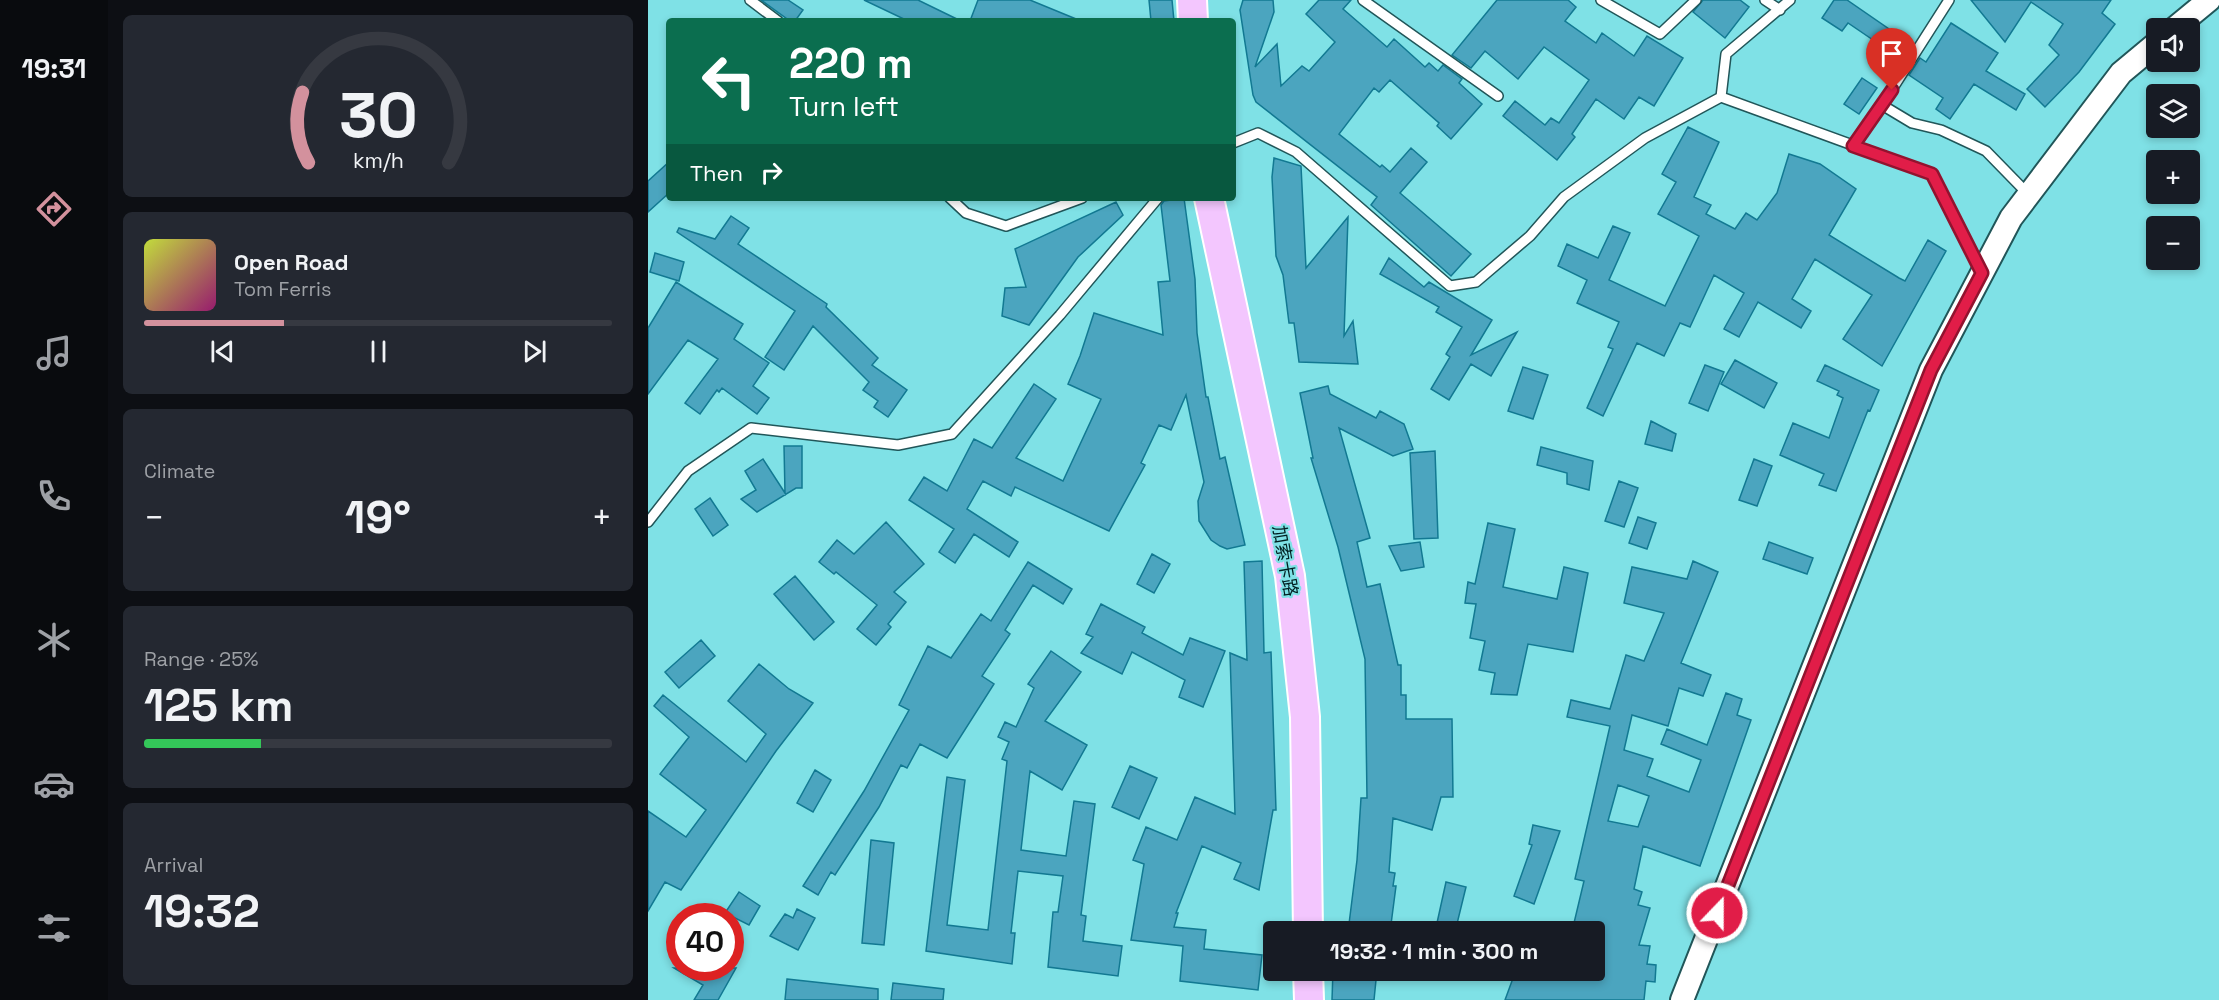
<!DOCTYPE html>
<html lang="en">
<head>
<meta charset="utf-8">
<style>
	body { margin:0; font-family:"Space Grotesk","Noto Sans SC",sans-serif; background:#242831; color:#f1f3f6; height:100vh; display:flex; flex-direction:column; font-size:22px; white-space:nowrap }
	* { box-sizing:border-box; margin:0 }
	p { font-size:20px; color:#9ea1a6 }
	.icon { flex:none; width:33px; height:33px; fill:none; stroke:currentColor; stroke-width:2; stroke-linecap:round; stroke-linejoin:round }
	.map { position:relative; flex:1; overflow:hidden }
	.side { display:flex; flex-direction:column; gap:15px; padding:15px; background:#0d0f14; width:540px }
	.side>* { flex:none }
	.top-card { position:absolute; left:18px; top:18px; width:570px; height:183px; border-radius:6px; box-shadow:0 3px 9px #0003; background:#0b6e4f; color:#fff; overflow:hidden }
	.fabs { position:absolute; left:1498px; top:18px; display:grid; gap:12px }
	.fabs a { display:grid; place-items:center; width:54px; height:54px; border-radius:6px; background:#171b24; box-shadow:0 3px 9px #0003; font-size:30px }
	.speed { position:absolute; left:18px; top:903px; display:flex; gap:12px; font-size:30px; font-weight:700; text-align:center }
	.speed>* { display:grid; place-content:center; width:78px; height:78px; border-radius:50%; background:#171b24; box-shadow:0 3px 9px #0003; line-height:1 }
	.speed .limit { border:9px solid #d22; background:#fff; color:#111 }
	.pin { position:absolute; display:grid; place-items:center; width:51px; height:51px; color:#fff; margin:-62px -26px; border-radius:50% 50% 50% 0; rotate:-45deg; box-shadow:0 0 6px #0007 }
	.pin .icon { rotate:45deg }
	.me { position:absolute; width:66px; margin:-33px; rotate:22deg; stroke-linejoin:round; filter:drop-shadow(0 0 4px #0008) }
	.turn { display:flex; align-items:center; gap:21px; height:126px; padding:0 24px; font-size:27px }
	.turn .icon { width:78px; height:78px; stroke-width:2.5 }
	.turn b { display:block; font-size:42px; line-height:51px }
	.then { display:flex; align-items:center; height:57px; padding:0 24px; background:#0003; gap:12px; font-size:22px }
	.big { font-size:45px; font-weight:800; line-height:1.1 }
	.side .widget { flex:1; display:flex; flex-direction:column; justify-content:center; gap:9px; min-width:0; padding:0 21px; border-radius:9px; background:#242831 }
	.side .dial { align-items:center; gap:0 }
	.dial svg { height:156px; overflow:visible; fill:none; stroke:#363941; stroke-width:7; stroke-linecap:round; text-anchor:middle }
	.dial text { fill:#f1f3f6; stroke:none }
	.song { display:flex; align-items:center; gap:18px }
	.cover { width:72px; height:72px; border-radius:9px; background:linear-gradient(135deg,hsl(70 70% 55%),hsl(320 70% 35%)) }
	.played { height:6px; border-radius:3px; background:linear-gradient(90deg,#d3919d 30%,#363941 30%) }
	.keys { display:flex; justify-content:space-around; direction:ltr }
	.heat { display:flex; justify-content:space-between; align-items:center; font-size:33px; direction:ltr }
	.charge { height:9px; border-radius:4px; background:linear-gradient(90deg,#34c759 25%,#363941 0) }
	.trip { position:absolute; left:615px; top:921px; width:342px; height:60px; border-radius:6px; background:#171b24; box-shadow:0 3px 9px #0003; font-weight:800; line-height:60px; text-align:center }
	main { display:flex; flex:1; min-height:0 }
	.tabs { display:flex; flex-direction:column; width:108px; justify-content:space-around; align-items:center; background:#090b0e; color:#9ea1a6 }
	.tabs .icon { width:42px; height:42px }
	.tabs .selected { color:#d3919d }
	.tabs b { font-size:27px; color:#f1f3f6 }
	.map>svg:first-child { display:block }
	.building { fill:#4ba5bf; stroke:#127992; stroke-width:1.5; fill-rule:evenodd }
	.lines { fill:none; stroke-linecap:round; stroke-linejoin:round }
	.service-casing { stroke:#215659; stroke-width:12 }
	.tertiary-casing { stroke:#215659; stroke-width:26 }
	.primary-casing { stroke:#fff; stroke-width:32 }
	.service { stroke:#fff; stroke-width:9 }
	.tertiary { stroke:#fff; stroke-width:22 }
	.primary { stroke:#f3c6fe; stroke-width:28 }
	.route-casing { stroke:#92132f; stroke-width:15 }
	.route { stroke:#e11d48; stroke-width:10 }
	.labels { text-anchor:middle; stroke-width:4.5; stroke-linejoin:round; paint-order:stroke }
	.street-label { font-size:18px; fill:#001f21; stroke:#7fe1e6 }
</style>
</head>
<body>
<main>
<nav class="tabs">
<b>19:31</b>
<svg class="icon selected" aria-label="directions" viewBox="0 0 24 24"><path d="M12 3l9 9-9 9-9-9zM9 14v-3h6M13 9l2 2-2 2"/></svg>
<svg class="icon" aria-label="music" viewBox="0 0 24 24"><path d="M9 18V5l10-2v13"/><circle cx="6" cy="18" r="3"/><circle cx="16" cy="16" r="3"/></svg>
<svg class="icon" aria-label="phone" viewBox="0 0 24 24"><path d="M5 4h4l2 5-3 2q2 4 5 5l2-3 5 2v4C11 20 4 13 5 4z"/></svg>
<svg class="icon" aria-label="climate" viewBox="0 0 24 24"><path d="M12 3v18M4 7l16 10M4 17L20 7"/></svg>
<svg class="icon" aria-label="car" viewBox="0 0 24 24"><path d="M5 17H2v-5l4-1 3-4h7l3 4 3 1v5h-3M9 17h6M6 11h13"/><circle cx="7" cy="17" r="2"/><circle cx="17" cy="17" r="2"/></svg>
<svg class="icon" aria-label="filters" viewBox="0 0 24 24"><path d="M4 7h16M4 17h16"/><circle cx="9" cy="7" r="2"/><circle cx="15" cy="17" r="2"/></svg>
</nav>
<section class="side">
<div class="widget dial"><svg viewBox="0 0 100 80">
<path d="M14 69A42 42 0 1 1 86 69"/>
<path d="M14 69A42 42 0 0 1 11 33" stroke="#d3919d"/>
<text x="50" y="56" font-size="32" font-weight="700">30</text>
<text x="50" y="72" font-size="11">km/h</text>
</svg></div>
<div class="widget">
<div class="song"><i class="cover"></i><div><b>Open Road</b><p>Tom Ferris</p></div></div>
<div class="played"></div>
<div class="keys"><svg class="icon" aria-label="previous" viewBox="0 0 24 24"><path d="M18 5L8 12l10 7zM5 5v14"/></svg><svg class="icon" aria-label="pause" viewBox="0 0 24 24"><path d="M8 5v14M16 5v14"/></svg><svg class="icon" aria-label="next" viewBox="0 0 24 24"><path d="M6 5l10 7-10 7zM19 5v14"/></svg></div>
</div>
<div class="widget"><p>Climate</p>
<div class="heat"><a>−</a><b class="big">19°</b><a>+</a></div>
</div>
<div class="widget"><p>Range · 25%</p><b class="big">125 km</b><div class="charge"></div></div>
<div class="widget"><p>Arrival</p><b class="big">19:32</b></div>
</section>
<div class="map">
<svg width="1571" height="1000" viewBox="0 0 1571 1000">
	<rect width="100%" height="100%" fill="#7fe1e6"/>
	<!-- building -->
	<path class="building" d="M113,0H140L155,10L147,21H142Z
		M216,0H270L313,21H260Z
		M330,0H382L433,21H322Z
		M501,0H524L526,21H503Z
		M595,0H625L626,12L607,67L629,44L633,86L654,66L661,71L687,42L658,14L671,0H703L695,9L739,47L746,39L777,67L781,63L790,71L795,65L814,79L811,83L834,104L803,139L789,126L791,123L742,80L731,92L726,88L691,134L732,167L734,165L742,172L763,148L779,162L752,193L823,254L803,276L723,205L729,197L608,102L605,95L592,10Z
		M849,0H920L928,7L917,21L948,43L954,33L986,56L999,36L1035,58L1006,106L991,97L976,119L948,99L924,134L927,137L909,160L855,116L867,101L897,125L903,118L911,123L941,80L896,47L870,79L837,51L823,68L804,55Z
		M1055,0H1092L1101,7L1077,38L1045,12Z
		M1186,0H1199L1241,29L1231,44L1200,23L1194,31L1174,18Z
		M1323,0H1463L1454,13L1467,24L1431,72L1397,107L1379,89L1411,55L1401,45L1415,24L1383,2L1357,42Z
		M1303,23L1350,53L1338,71L1377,94L1368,110L1326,84L1302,119L1288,109L1295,98L1261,75L1272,58L1278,62Z
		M1214,78L1229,88L1211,114L1196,104Z
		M1040,127L1071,142L1046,197L1063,205L1058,214L1087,229L1098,213L1109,220L1129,193L1141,154L1172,164L1208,189L1181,235L1251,278L1257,281L1280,240L1298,251L1234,366L1195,339L1224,295L1167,259L1144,299L1163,311L1153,328L1110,302L1091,337L1076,329L1096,293L1066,275L1042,327L1032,323L1016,356L989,343L955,416L939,408L965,349L960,347L971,322L929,303L939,280L910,266L919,244L950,258L965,226L982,233L961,280L1017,306L1051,236L1010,214L1028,182L1014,174Z
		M626,158L653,166L658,268L700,217L696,336L705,321L710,364L651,362L646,323H641L635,275L628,256L624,177Z
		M21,162V193L0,212V181Z
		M536,198L547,279L549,333L558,397H560L572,459L577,457L597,545L579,549L572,546L563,540L551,521L550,501L556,482L538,395L523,430L511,425L493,463L497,465L461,531L367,487L363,496L335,481L319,509L370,542L361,557L326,534L307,563L291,552L306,529L261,500L276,477L299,491L326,439L344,448L386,384L408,399L368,458L415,481L453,399L420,384L432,356L446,313L515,335L510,282L522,281L513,205L516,201Z
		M468,202L475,215L430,257L381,325L354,316L357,288L378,287L367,249Z
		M83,216L101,228L90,244L179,304L178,307L230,358L224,365L259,390L240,417L226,407L230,401L215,390L221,382L165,326L136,370L117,357L147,311L29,232L31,228L67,239Z
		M7,253L36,262L31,281L2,272Z
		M741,258L776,287L781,282L844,320L823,355L869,332L843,376L823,364L801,400L783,389L802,357L798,354L814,327L788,312L791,307L732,274Z
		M28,282L95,324L86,339L121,363L105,386L121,398L109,414L74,388L71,392L69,390L52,414L37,403L70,359L40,340L0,394V328Z
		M1087,360L1129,383L1116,408L1073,384Z
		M1057,365L1076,372L1060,411L1041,403Z
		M1177,365L1231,390L1222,411L1220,410L1188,491L1171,485L1176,474L1132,455L1145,423L1181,438L1195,398L1189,395L1191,391L1169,381Z
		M875,367L900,375L885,419L860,411Z
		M680,386L682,394L728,418L732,411L756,424L765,449L745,456L691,428L722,538L709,542L719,587L732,584L750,665H753V695H758V719H804L805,797H793L784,830L745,818L741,872L747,873L745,886H748L742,932H700L709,860L713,798H719L717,659L690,547L663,458H665L652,393Z
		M1003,421L1028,434L1024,451L997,444Z
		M136,446H154V488H148L109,512L93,499L108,490L97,471L115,459L137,493Z
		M893,447L945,461L941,490L919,484V473L889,465Z
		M787,451L790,538L766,539L762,453Z
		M1106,459L1124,466L1109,506L1091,500Z
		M971,481L990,488L976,527L957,521Z
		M62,498L80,525L65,536L47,509Z
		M990,517L1008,523L999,549L981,543Z
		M238,522L276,564L246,592L258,602L240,624L243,627L228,645L209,629L229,605L188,572L186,574L171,562L189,540L206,554Z
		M840,523L867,529L855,587L909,599L916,567L940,573L925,652L880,644L869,695L843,694L847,673L831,670L837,641L822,638L828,604L817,603L820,582L827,584Z
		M772,542L776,567L753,571L741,546Z
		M1121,542L1165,558L1159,574L1115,559Z
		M504,554L522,564L506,593L489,584Z
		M614,561L616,653L623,652L628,810H625L611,890L586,879L593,863L554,846L528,913H530L526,927L558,930L556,949L614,955L610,990L532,981L535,946L483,940L496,864L485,860L498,827L529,840L547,797L587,814L582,653L599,660L596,562Z
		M1045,561L1070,572L1033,663L1063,675L1055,696L1031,688L1020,726L984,715L976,750L1005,759L999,776L1041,792L1053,760L1013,744L1019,729L1059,745L1078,693L1094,699L1089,715L1103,720L1052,866L995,846L986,889L994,892L990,905L1002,908L991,945L1002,946L999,964L1008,965L1007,982L998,981L996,1000H857L868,970H946V929L926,923L936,881L927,879L962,726L919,717L923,700L962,709L978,655L996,661L1016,613L976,603L984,567L1039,579ZM970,785L1001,796L990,827L960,821Z
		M380,562L424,589L415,604L385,585L357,630L362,634L334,676L346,684L299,758L272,744L259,768L253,765L231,807L187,875L183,872L170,895L155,886L216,791L261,710L251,705L280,646L303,658L333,614L343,621Z
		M147,576L186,622L166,640L126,594Z
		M453,604L497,627L494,633L535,655L542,638L577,651L555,707L531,697L537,680L484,652L474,674L433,653L445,637L438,634Z
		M53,640L67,656L31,688L17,672Z
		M403,651L433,672L397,721L439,745L414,790L382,771L373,850L418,856L426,801L447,804L433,915L438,916L435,941L474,946L470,976L400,967L405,912H410L415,876L370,871L363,933H367L364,964L278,951L299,777L317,780L299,925L340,930L359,761L354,759L361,742L350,737L357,722L368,727L386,688L380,684Z
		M111,664L141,689L165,703L128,751L33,890L17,882L0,911V811L38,837L58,810L12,774L41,737L6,706L15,695L98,762L118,734L80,701Z
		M482,766L509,778L491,819L464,807Z
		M167,770L183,780L165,812L149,803Z
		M885,825L912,831L886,904L866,896L884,845L881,844Z
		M223,840L246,843L236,945L214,943Z
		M798,882L818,887L807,932H787Z
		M91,892L112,906L101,925L77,913Z
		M149,909L167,918L150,950L122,936L137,914L145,918Z
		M26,968H88L70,1000H46L55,985Z
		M685,970H729L726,1000H684Z
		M139,979L230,989V1000H137Z
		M245,983L296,989L295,1000H243Z"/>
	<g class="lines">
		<!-- service casing -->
		<g class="service-casing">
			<path id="service" d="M102,0L130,21
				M715,0L850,96
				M953,0L1012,34L1048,0
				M1117,0L1132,10
				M1073,97L1078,54L1142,0
				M1234,105L1264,123L1293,130L1338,151L1380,194
				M585,143L610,133L648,152L802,286L828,282L882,236L916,197L997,138L1073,97L1284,174L1333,270
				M1205,146L1234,105L1301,0
				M302,198L318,213L358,226L434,198
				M0,522L40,471L103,428L250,445L304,434L412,315L510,198"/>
		</g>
		<!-- tertiary casing -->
		<g class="tertiary-casing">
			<path id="tertiary" d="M1527,28L1561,0
				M1034,1000L1283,370L1363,218L1473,73L1509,43"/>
		</g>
		<!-- primary casing -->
		<g class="primary-casing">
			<path id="primary" d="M544,0L545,21
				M561,198L642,576L657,717L660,932
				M660,970L661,1000"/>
		</g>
		<!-- service -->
		<use href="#service" class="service"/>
		<!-- tertiary -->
		<use href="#tertiary" class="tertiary"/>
		<!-- primary -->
		<use href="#primary" class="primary"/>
	</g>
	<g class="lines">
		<!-- route casing -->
		<g class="route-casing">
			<path id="route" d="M1069,913L1283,370L1334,273L1284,174L1205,146L1244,90"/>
		</g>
		<!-- route -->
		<use href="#route" class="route"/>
	</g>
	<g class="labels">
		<!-- street labels -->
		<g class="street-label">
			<text transform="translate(637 561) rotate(80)" y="6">加索卡路</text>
		</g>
	</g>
</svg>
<div class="fabs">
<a><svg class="icon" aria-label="sound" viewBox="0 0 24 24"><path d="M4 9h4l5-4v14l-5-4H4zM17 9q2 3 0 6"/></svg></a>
<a><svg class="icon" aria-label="layers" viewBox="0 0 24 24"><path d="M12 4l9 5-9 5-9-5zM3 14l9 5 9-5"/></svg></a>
<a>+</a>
<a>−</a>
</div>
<div class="speed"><div class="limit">40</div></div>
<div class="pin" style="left:1244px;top:90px;background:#d93025"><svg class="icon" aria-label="arrive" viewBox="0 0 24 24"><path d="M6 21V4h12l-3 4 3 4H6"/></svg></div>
<svg class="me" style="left:1069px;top:913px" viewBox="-20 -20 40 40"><circle r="17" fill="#e11d48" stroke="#fff" stroke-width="3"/><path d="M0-11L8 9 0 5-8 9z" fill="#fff"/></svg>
<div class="trip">19:32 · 1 min · 300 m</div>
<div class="top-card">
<div class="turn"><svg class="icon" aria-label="left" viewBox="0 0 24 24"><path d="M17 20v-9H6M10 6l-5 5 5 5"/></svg><div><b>220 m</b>Turn left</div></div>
<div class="then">Then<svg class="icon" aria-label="right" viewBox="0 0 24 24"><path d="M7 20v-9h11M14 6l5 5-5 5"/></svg></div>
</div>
</div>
</main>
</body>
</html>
